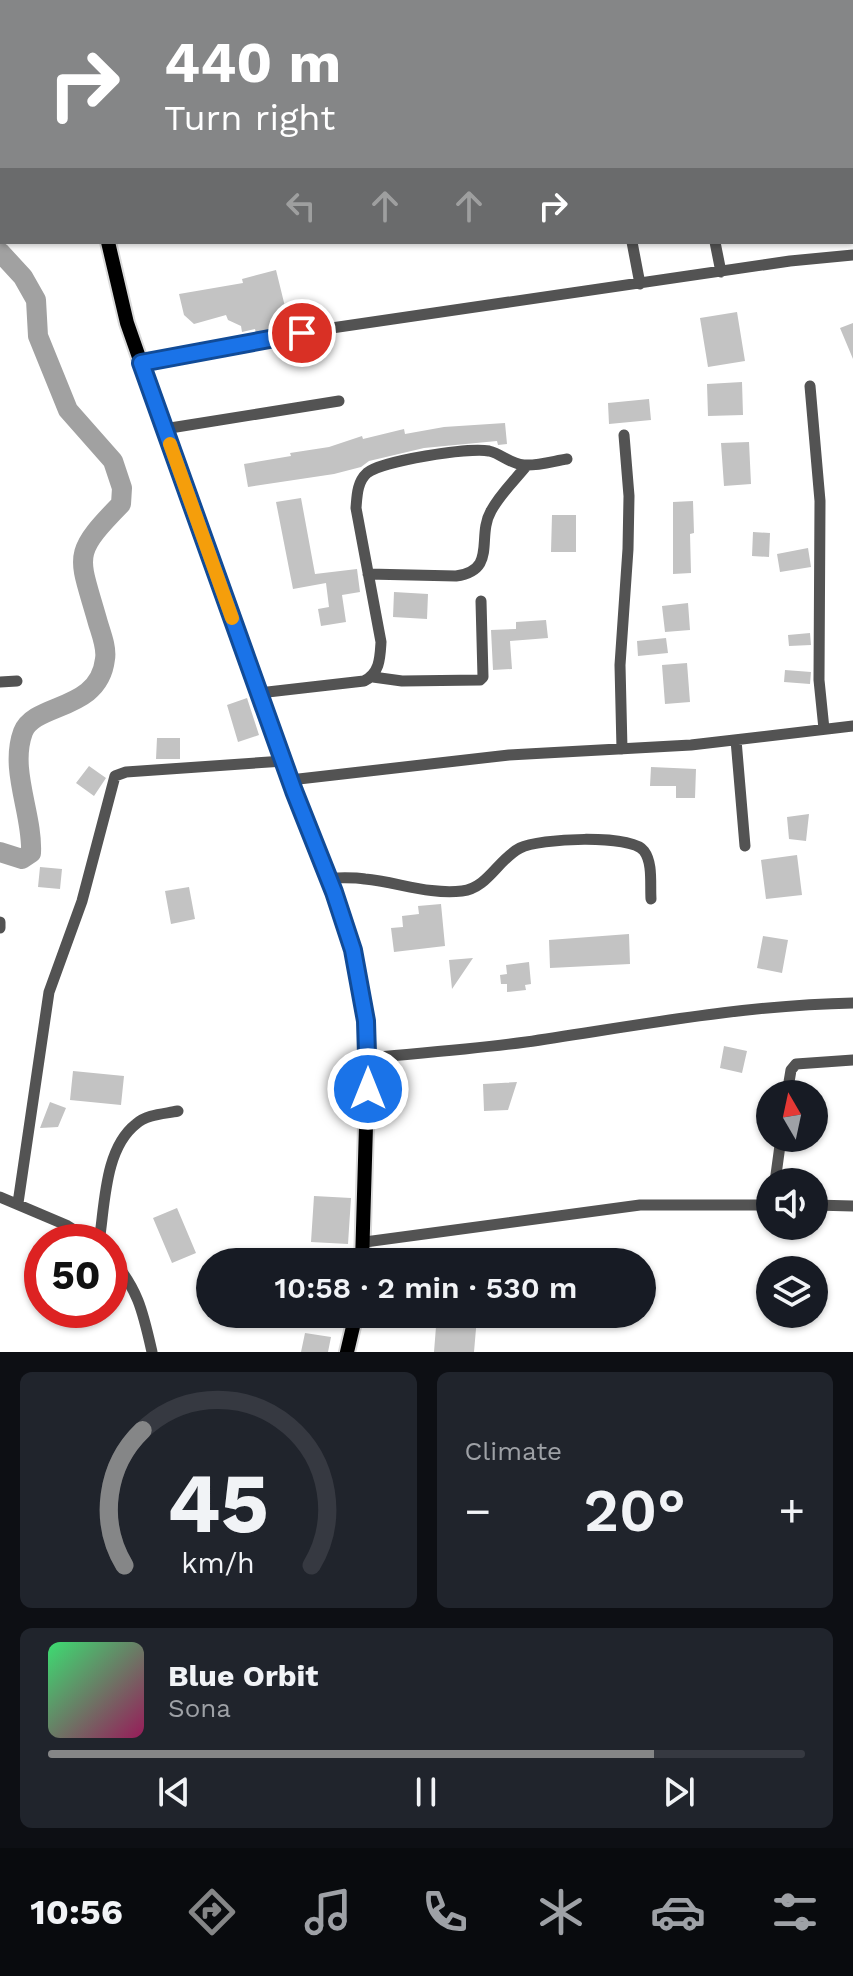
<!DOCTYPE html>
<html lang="en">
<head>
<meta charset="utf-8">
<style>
	body { margin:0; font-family:"Work Sans",sans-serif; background:#20242c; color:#f1f3f6; height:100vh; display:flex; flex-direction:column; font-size:30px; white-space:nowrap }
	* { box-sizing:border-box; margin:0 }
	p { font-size:26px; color:#9ea1a6 }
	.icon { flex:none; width:44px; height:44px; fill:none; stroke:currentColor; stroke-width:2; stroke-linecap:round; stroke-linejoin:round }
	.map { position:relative; height:1352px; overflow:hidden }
	.drawer { display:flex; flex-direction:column; gap:20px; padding:20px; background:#0d0f14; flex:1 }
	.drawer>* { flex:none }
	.guide { position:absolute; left:0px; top:0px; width:854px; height:244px; box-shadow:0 2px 6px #0004; background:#858687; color:#fff; overflow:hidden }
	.needle { width:52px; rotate:351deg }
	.buttons { position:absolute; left:756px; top:1080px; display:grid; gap:16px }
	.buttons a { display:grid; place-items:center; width:72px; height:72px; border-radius:50%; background:#171b24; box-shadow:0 2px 6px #0004; font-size:40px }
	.speed { position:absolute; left:24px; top:1224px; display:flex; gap:16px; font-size:40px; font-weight:700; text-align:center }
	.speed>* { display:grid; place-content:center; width:104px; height:104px; border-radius:50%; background:#171b24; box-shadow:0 2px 6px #0004; line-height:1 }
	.speed .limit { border:12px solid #d22; background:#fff; color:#111 }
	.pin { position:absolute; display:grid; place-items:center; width:68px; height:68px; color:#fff; margin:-34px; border:4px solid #fff; border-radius:50%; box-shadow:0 2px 8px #0007 }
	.me { position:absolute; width:88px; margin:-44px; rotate:0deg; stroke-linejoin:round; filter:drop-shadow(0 0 6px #0008) }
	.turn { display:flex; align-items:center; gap:28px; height:168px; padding:0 32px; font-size:36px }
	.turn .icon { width:104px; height:104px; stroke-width:2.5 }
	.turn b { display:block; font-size:56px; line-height:68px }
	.lanes { display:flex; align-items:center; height:76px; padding:0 32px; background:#0003; justify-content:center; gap:40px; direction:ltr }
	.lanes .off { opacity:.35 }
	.big { font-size:60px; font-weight:600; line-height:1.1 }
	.drawer .card { flex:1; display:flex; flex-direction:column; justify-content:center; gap:12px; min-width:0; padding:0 28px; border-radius:12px; background:#20242c }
	.drawer .dial { align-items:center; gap:0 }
	.dial svg { height:208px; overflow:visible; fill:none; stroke:#363941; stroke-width:7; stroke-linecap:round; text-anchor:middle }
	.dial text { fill:#f1f3f6; stroke:none }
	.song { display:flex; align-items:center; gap:24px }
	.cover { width:96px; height:96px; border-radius:12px; background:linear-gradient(135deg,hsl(140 70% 55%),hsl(330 70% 35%)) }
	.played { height:8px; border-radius:4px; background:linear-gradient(90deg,#858687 80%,#363941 80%) }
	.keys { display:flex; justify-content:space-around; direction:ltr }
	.heat { display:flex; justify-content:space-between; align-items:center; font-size:44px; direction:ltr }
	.drawer .tiles { flex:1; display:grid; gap:20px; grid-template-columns:1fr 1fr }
	.card:last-child { grid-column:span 2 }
	.trip { position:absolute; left:196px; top:1248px; width:460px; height:80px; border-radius:40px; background:#171b24; box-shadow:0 2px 6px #0004; font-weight:600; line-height:80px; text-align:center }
	.menu { display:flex; height:128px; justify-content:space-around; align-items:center; background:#090b0e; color:#9ea1a6 }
	.menu .icon { width:56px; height:56px }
	.menu .current { color:#858687 }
	.menu b { font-size:36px; color:#f1f3f6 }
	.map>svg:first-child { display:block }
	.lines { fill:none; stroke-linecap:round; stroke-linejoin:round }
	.river { stroke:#a1a1a1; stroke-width:20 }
	.building { fill:#c3c3c3 }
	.major-casing { stroke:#dbdbdb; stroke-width:18 }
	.minor { stroke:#535353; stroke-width:11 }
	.major { stroke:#000; stroke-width:14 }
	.route-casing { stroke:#114b97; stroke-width:20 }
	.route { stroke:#1a73e8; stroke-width:14 }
	.slow { stroke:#f59e0b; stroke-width:14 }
</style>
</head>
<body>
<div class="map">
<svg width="853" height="1352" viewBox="0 0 853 1352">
	<rect width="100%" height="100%" fill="#fff"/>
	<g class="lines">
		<!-- river -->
		<path class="river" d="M852,101L853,100
			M0,210L2,209
			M0,252L23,277L36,300L38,336L68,410L113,461L122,488L121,504C70,556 79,555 98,623C101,633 107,648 105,659C99,712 35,702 23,732C9,770 33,814 31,853L22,859L0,852"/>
	</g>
	<!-- building -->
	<path class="building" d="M276,270L290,327L256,333L255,329L242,332L241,326L228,320L226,315L194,324L184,315L179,294L243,283L242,279Z
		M737,312L745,361L708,367L700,318Z
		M853,323V359L840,328Z
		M742,382L743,415L708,416L707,384Z
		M649,399L651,420L609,424L608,403Z
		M505,423L507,444L498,445L497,441L424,448L369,461L361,467L334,474L248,487L244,464L291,456L290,453L329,447L362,436L363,439L404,429L405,434L444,427Z
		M749,442L751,484L724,486L721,443Z
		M301,498L315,574L357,569L360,592L342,595L346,622L321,626L318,609L329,607L326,583L293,589L276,502Z
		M693,501L694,533L690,534L691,573L673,574V502Z
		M552,515H576V552H551Z
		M753,532L770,533L769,557L752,556Z
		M808,548L811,567L780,572L777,554Z
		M394,592L428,594L427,619L393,617Z
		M688,603L690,630L665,632L662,606Z
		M546,620L548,638L510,641L512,669L493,670L491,630L516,629V622Z
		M810,633L811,645L789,646L788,635Z
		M666,638L668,653L638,656L637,641Z
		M687,663L690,702L665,704L662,665Z
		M785,670L811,672L810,684L784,682Z
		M247,698L259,735L238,742L227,705Z
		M157,738H180V759H156Z
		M89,766L106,778L94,796L76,783Z
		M651,767L696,769L695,798H676V786H650Z
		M809,814L806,841L789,839L787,817Z
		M797,855L802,895L766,899L761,860Z
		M40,867L62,869L60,889L38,887Z
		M189,887L195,919L171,924L165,891Z
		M441,904L445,946L394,952L391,928L403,927L402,916L419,914L418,906Z
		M629,934L630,964L550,968L549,940Z
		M763,936L788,940L782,973L757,968Z
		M473,958L452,989L449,960Z
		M529,962L531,984L525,985L526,990L507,992V984H501L500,975L507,974L506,965Z
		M724,1046L747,1051L742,1073L720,1068Z
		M73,1071L124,1076L121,1105L70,1100Z
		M517,1082L508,1110L484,1111L483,1084Z
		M50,1102L66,1108L58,1127L40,1128Z
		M314,1196L351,1198L348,1244L311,1242Z
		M177,1208L196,1253L172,1263L153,1218Z
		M437,1314L477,1317L474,1352H434Z
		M305,1333L331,1337L328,1352H301Z"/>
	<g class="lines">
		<!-- major casing -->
		<g class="major-casing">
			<path id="major" d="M81,0V2
				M108,242L127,323L141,363L294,791L334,892L353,950L366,1021L368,1058L362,1262
				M347,1352L356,1314"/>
		</g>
		<!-- minor -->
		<path class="minor" d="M438,0L439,2
			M280,2L289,0
			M632,242L640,284
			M715,242L721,272
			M141,363L318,330L790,261L853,255
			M810,386L820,501L819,680L824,729
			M164,429L339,401
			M368,574L456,576C498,570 476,537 491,511C500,494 515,480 527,465
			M373,677L402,681L480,680L483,677L481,601
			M0,682L17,681
			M259,693L364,681C380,673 380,658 381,642L356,508C357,496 357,482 367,473C381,461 469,447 489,451C502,454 510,464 524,465C538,466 554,461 567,459
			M736,740L745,846
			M622,749L620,665L628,549L629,496L624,435
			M290,780L509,755L691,745L853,726
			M329,878C341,878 353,877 365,879C397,882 430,895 462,891C488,888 498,859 520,848C539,838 631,834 644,851C653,863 650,884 651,899
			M0,922V928
			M368,1058C421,1053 474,1049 526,1042C635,1026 743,1005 853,1003
			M787,1094L791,1070L796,1064L853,1060
			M775,1182L781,1138
			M0,1197L66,1225L93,1242
			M18,1203L49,992L82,901L115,776L126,772L284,761
			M814,1205L853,1206
			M99,1242C105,1206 104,1149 136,1124C147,1114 164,1114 178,1111
			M365,1242L640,1205H770
			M110,1257C138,1288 143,1312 152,1352"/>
		<!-- major -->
		<use href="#major" class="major"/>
	</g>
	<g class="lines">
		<!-- route casing -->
		<g class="route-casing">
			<path id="route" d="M302,333L141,363L294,791L334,892L353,950L366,1021L368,1089"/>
		</g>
		<!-- route -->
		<use href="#route" class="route"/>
		<!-- slow -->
		<path class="slow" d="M170,444L232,618"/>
	</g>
</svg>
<div class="buttons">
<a><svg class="needle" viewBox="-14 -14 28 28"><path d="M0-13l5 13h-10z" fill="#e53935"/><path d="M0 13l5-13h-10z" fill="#9ea1a6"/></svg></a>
<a><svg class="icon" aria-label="sound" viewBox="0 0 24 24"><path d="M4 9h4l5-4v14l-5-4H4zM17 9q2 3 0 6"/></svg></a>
<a><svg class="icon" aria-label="layers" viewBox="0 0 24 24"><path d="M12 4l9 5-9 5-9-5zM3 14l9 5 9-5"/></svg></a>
</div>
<div class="speed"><div class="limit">50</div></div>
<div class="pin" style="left:302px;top:333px;background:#d93025"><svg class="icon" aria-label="arrive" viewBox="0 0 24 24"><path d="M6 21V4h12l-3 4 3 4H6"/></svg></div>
<svg class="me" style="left:368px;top:1089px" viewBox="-20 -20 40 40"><circle r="17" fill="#1a73e8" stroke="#fff" stroke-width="3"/><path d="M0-11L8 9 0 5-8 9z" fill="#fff"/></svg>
<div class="trip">10:58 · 2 min · 530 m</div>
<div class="guide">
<div class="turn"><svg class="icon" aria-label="right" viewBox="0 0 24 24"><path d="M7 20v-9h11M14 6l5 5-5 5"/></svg><div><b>440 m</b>Turn right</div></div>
<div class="lanes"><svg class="icon off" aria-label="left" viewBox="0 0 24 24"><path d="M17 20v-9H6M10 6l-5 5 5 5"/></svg><svg class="icon off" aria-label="ahead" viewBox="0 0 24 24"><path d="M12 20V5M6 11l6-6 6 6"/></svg><svg class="icon off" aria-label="ahead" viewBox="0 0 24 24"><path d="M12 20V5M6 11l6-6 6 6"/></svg><svg class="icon" aria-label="right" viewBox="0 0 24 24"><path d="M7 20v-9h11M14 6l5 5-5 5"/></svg></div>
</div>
</div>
<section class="drawer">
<div class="tiles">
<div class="card dial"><svg viewBox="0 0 100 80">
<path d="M14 69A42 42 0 1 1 86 69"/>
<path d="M14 69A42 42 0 0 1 21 17" stroke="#858687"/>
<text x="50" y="56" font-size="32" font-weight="700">45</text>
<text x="50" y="72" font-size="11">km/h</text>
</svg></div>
<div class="card"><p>Climate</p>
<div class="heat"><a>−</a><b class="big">20°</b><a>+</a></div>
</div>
<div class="card">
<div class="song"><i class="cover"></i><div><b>Blue Orbit</b><p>Sona</p></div></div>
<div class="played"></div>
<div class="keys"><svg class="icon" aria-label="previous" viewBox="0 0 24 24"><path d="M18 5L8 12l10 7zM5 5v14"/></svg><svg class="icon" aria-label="pause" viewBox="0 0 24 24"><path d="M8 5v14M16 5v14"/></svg><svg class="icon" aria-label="next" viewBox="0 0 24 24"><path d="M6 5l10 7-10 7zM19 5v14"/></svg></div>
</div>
</div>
</section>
<nav class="menu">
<b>10:56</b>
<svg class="icon current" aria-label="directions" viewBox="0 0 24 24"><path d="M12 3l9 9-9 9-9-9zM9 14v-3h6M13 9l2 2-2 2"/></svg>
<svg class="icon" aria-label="music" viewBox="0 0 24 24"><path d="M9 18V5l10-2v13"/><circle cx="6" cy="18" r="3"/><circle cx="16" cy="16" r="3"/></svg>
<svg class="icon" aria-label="phone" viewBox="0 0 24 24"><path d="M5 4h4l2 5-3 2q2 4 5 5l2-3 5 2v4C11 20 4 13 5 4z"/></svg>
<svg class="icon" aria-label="climate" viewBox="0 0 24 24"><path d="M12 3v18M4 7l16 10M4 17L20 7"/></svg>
<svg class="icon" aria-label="car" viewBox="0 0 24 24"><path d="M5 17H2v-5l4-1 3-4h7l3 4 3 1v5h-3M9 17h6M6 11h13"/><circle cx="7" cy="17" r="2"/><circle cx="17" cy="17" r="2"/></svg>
<svg class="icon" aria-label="filters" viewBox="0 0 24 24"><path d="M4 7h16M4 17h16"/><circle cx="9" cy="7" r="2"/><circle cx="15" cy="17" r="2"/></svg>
</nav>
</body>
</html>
